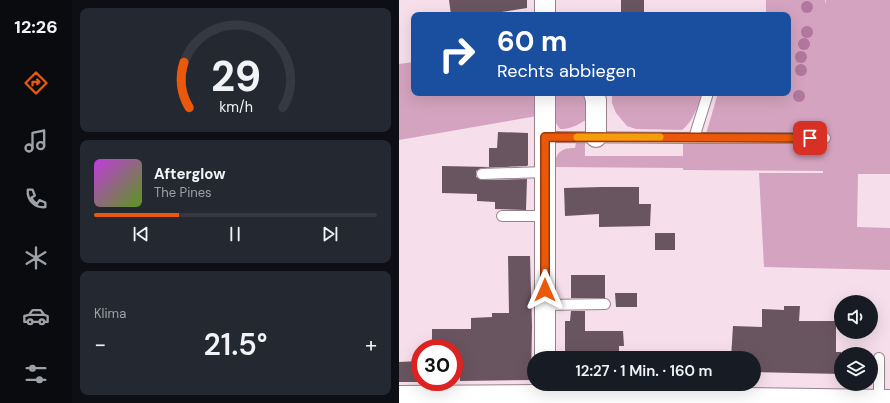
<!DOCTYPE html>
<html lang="de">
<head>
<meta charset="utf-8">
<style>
	body { margin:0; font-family:"DM Sans",sans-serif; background:#242831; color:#f1f3f6; height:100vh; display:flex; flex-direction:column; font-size:15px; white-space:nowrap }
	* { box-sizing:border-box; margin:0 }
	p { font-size:13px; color:#9ea1a6 }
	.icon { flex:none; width:22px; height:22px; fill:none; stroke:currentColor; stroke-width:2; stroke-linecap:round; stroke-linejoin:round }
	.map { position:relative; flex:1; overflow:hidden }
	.side { display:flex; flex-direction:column; gap:8px; padding:8px; background:#0d0f14; width:327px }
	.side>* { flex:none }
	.banner { position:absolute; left:12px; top:12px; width:380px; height:84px; border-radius:8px; box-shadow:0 4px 16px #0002; background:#1a4fa0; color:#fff; overflow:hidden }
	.buttons { position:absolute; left:435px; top:295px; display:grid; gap:8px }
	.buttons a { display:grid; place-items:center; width:44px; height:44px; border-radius:50%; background:#171b24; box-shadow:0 4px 16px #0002; font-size:20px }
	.speed { position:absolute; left:12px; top:339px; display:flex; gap:8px; font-size:20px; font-weight:700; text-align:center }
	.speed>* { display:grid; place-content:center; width:52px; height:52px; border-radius:50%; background:#171b24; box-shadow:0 4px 16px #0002; line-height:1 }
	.speed .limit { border:6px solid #d22; background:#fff; color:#111 }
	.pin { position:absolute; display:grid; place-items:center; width:34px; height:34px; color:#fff; margin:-17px; border-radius:8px; box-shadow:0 2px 6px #0006 }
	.me { position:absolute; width:44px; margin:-22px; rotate:0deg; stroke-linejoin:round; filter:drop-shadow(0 0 3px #0008) }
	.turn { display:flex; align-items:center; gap:14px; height:84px; padding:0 20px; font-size:18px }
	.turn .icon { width:52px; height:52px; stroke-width:2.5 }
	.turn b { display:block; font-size:28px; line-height:34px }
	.big { font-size:30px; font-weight:600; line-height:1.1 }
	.side .widget { flex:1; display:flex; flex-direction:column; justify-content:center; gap:6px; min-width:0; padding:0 14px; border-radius:8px; background:#242831 }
	.side .dial { align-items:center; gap:0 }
	.dial svg { height:104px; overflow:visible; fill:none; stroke:#363941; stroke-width:7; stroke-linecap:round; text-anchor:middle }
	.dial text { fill:#f1f3f6; stroke:none }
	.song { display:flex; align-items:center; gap:12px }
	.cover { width:48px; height:48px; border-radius:6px; background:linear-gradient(135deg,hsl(290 70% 55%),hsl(90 70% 35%)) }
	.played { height:4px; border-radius:2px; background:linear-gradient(90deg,#ea580c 30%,#363941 30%) }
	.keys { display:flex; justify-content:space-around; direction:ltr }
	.heat { display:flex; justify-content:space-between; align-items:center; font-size:22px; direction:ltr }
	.trip { position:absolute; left:128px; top:351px; width:234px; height:40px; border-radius:20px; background:#171b24; box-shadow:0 4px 16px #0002; font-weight:600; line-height:40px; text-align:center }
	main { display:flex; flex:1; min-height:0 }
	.tabs { display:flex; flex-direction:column; width:72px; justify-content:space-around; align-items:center; background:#090b0e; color:#9ea1a6 }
	.tabs .icon { width:28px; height:28px }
	.tabs .current { color:#ea580c }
	.tabs b { font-size:18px; color:#f1f3f6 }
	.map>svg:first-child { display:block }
	.green { fill:#d4a3bf }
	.building { fill:#695560 }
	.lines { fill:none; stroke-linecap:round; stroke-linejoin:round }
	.service-casing { stroke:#98828e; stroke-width:12 }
	.minor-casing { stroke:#98828e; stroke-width:22 }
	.service { stroke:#fff; stroke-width:10 }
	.minor { stroke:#fff; stroke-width:20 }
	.tree { fill:#b2779e }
	.route-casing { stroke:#983908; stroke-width:10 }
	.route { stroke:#ea580c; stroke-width:7 }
	.slow { stroke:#f59e0b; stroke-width:7 }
</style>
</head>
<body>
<main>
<nav class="tabs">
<b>12:26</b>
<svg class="icon current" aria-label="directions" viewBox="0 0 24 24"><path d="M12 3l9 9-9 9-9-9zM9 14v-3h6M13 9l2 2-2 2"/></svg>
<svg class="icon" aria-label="music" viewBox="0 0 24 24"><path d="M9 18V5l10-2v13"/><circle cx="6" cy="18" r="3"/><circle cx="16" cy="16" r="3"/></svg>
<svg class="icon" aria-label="phone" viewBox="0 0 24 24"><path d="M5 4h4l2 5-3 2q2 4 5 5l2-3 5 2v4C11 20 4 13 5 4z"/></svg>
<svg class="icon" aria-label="climate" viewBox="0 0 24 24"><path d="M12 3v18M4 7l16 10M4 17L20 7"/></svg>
<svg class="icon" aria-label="car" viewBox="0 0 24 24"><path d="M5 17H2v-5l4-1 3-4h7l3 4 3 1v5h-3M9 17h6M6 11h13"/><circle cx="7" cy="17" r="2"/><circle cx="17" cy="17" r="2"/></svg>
<svg class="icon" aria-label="filters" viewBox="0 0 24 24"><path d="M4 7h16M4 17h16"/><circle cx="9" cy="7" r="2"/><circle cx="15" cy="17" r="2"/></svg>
</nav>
<section class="side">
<div class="widget dial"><svg viewBox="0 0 100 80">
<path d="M14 69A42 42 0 1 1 86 69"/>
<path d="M14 69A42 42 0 0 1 10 34" stroke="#ea580c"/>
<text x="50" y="56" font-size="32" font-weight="700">29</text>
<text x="50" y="72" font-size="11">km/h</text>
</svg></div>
<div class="widget">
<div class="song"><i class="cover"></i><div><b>Afterglow</b><p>The Pines</p></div></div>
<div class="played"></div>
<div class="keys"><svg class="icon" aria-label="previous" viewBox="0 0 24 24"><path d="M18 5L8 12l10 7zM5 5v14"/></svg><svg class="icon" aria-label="pause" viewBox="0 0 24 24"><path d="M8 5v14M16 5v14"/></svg><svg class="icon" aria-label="next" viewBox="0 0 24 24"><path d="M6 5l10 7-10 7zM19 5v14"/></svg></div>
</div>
<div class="widget"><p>Klima</p>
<div class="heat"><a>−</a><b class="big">21.5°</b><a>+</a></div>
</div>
</section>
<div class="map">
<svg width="491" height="403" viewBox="0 0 491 403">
	<rect width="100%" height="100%" fill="#f6deeb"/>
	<!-- green -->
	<path class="green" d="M367,0H426L427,4V0H491V174H459L458,227L491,228V270L365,267L360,173H424V171L284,170V168L155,167C157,152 162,148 176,148L177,143H186V156H284V144H304L319,93H389V15H367Z
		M15,62V93H138V116L0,140V64Z
		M155,93H189L190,117C184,123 170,130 161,129L155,120Z
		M213,93H304C299,105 294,122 283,130L237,129L228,126L217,113L213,103Z"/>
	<!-- building -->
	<path class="building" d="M50,0H128V8L83,15H52Z
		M222,0H245V15H222Z
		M99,132L129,133V165L128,166L82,168L77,171V177L83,180L128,179L127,210L96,209V202L78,201V194L43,193V166L90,167V148H98Z
		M203,187H240V204H252L251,226L200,227V214L166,216L165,188Z
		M256,233H276V250H256Z
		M109,256H131L133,326L132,380L61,381L60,359H55V348H33V329H72V318L93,317V313H110Z
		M172,275H206V298H172Z
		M216,293H238V307H217Z
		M385,306H401L400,321H437V352H442V374L355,372V358H332L334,326L363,327V309L385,310Z
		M172,311H186V331H224L225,346H220V358H166V321H171Z
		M21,361V382H0V362Z"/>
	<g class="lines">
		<!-- service casing -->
		<g class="service-casing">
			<path id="service" d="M146,137L295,138L309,93
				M295,138H426
				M83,174L146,172
				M103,216H145
				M146,305L206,304
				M480,400V358"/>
		</g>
		<!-- minor casing -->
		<g class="minor-casing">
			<path id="minor" d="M146,15V0
				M195,93L197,100V137
				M146,358V93
				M0,396L146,395L491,400"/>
		</g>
		<!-- service -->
		<use href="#service" class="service"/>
		<!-- minor -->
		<use href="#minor" class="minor"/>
	</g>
	<!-- trees -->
	<g class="tree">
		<circle cx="408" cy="7" r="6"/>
		<circle cx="408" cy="32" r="6"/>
		<circle cx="405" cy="44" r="6"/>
		<circle cx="402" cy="57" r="6"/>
		<circle cx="402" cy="70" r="6"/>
		<circle cx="400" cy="96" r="6"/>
	</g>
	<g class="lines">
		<!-- route casing -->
		<g class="route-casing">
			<path id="route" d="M146,290V137L411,138"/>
		</g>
		<!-- route -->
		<use href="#route" class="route"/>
		<!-- slow -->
		<path class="slow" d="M178,137H261"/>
	</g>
</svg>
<div class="buttons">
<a><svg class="icon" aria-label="sound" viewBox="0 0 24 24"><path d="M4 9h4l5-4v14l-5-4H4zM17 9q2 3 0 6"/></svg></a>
<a><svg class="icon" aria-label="layers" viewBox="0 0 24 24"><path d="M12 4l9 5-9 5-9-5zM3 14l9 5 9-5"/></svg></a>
</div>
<div class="speed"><div class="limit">30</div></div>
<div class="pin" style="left:411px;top:138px;background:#d93025"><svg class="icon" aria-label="arrive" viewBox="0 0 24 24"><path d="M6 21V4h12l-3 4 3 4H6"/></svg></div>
<svg class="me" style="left:146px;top:290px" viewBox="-20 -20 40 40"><path d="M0-17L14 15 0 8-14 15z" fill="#ea580c" stroke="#fff" stroke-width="4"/></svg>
<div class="trip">12:27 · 1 Min. · 160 m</div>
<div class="banner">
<div class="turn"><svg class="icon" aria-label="right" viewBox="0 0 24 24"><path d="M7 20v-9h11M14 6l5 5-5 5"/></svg><div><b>60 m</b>Rechts abbiegen</div></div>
</div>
</div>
</main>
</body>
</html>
